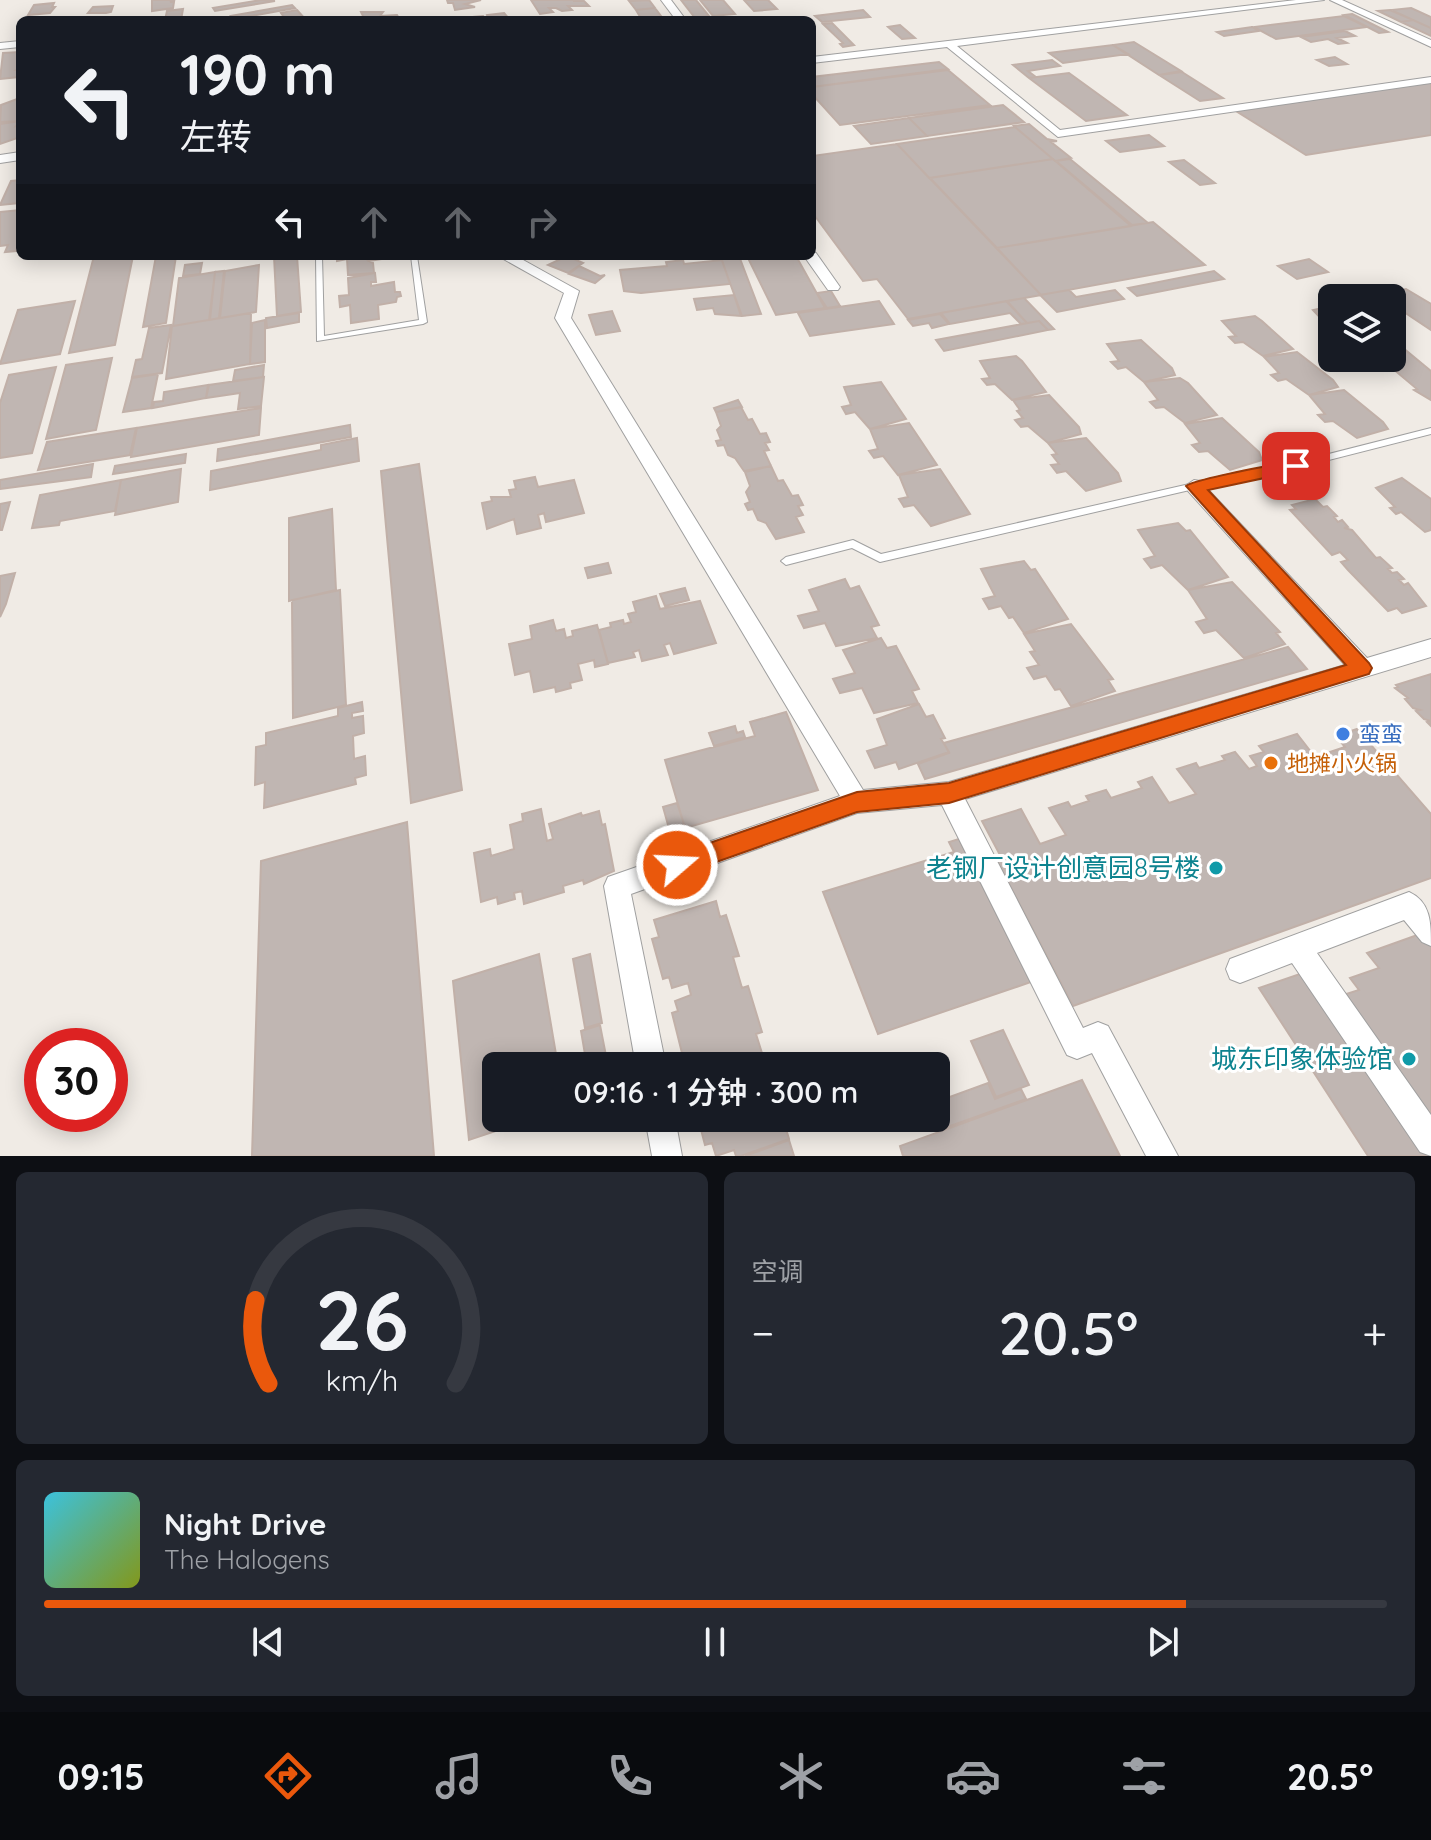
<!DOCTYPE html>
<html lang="zh">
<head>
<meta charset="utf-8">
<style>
	body { margin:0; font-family:Quicksand,"Noto Sans SC",sans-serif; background:#242831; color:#f1f3f6; height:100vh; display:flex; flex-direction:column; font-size:30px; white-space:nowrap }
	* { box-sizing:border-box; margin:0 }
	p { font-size:26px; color:#9ea1a6 }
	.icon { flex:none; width:44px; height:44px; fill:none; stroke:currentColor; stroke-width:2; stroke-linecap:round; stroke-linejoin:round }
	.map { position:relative; height:1156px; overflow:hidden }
	.sheet { display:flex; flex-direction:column; gap:16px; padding:16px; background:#0d0f14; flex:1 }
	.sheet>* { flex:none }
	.guide { position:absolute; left:16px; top:16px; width:800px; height:244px; border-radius:12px; box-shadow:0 4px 20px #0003; background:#171b24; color:#f1f3f6; overflow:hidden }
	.fabs { position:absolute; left:1318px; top:284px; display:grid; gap:16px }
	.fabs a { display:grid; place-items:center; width:88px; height:88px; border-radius:12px; background:#171b24; box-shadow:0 4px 20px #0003; font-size:40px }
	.speed { position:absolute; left:24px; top:1028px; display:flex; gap:16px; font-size:40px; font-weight:700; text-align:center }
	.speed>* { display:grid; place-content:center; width:104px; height:104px; border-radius:50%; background:#171b24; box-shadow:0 4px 20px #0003; line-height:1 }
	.speed .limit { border:12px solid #d22; background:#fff; color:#111 }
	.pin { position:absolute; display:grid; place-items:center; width:68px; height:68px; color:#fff; margin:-34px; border-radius:16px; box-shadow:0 4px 12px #0006 }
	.me { position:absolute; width:88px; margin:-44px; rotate:71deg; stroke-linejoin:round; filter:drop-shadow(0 0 6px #0008) }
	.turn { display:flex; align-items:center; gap:28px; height:168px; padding:0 32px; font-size:36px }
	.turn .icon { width:104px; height:104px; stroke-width:2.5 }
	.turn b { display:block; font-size:56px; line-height:68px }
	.lanes { display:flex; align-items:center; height:76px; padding:0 32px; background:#0003; justify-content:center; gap:40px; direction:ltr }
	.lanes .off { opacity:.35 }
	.big { font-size:60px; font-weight:600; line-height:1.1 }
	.sheet .tile { flex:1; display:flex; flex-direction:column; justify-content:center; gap:12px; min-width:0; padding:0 28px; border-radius:12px; background:#242831 }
	.sheet .dial { align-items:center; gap:0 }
	.dial svg { height:208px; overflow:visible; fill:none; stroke:#363941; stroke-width:7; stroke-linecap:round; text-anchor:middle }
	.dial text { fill:#f1f3f6; stroke:none }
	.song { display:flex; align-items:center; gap:24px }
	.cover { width:96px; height:96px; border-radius:12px; background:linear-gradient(135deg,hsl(190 70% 55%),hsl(70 70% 35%)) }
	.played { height:8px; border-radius:4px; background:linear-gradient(90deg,#ea580c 85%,#363941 85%) }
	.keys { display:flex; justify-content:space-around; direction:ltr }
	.heat { display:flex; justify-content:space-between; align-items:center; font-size:44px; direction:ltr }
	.sheet .tiles { flex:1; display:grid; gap:16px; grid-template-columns:1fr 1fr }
	.tile:last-child { grid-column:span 2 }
	.trip { position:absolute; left:482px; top:1052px; width:468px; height:80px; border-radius:12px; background:#171b24; box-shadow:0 4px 20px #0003; font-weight:600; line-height:80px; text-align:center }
	.menu { display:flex; height:128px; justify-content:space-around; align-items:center; background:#090b0e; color:#9ea1a6 }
	.menu .icon { width:56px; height:56px }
	.menu .on { color:#ea580c }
	.menu b { font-size:36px; color:#f1f3f6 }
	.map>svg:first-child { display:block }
	.building { fill:#c0b6b2; stroke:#c1b0a8; stroke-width:2 }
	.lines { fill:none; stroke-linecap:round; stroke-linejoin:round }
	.lane-casing { stroke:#a0a0a0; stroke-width:2 }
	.street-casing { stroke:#a0a0a0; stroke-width:2 }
	.lane { fill:#fff; fill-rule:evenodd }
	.street { fill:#fff; fill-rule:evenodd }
	.route { fill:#ea580c; stroke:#983908; stroke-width:2 }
	.shop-dot { fill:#3f7fe0; stroke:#fff; stroke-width:3 }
	.food-dot { fill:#e8710a; stroke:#fff; stroke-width:3 }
	.culture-dot { fill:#0f9aa8; stroke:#fff; stroke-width:3 }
	.labels { text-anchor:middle; stroke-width:6; stroke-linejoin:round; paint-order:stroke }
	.shop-label { font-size:22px; fill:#366cbe; stroke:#fff; text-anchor:start }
	.food-label { font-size:22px; fill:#c56008; stroke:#fff; text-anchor:start }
	.near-culture-label { font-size:26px; fill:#0d838f; stroke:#fff; text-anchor:end }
</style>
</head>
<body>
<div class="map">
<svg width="1431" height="1156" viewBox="0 0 1431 1156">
	<rect width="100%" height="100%" fill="#f0ebe5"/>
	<!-- building -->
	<path class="building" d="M152,0H175L170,2H174L173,8L152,11Z
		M261,0L275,1L215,11L213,8Z
		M447,0H481L465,4L475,7L455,10L453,3H448Z
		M531,0H581L573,1H584L589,6H568L572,10L562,11L556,8H549L553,12L540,14Z
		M649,0L655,8L636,10L629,1Z
		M681,0H696L709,16L695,18Z
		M700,0H723L735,14L713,16Z
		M744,0H768L777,9L754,11Z
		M54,3L52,7H55L50,13L28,15L34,5Z
		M292,5L295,8L234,19L231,16Z
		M113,6L111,12L106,13H88L93,7Z
		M655,8L664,20H642L636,10Z
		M1411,8L1431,17V28L1391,10Z
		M183,9L181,20H165L167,11Z
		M297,10L306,20H286L281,13Z
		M863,10L870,17L822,22L815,16Z
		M1390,10L1413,20L1401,22L1378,11Z
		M361,12H383L380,16L397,15L400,20H365Z
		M504,13L510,20L449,19L483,16L484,18H488L487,15Z
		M1352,14L1388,32L1379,33L1344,15Z
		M1344,16L1367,27L1276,39L1254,27Z
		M1413,20L1431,28V36L1401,22Z
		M832,23L854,45L843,47L840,44L843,43L823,24Z
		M900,25L915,38L902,39L888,27Z
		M1252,27L1259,31L1224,36L1217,32Z
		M1345,31L1355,36L1337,38L1347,43L1338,44L1328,39L1311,42L1301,37Z
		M1134,42L1181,71L1159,75L1113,45Z
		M1113,45L1128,54L1063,63L1049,53Z
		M20,52V67L16,70H20L19,77L0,79L3,53Z
		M1335,57L1347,64L1329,66L1317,60Z
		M1052,60L1060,66L1028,71L1036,77L1029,78L1013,65Z
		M939,62L948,69L812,87V77Z
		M948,70L990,105L840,125L812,94V87Z
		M1182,72L1223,98L1200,101L1159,75Z
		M1069,73L1127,115L1086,121L1029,78Z
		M1431,82V135L1306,155L1236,111Z
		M20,98V121L0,122L1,105Z
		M1003,105L1024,122L927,136L909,118Z
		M909,118L927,136L871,144L854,126Z
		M20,121L16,126L20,125V137L0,144V124Z
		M1029,124L1047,139L1057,141L1051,142L1071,158L1055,161L1014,126Z
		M1015,127L1053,159L929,178L897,144Z
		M1149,135L1164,146L1120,152L1106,141Z
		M897,144L1041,295L908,319L877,279L863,281L812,212V156Z
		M1053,159L1131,226L997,248L930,178Z
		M1070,159L1148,223L1132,225L1056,161Z
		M1184,160L1215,183L1200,185L1169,162Z
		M20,180L19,203L0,205L11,181Z
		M20,210V240L16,251L5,252L8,245L0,246V212Z
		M1153,222L1205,265L1041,295L997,248Z
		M94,256H133L115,345L69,353Z
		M156,256H176L166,323L143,327Z
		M274,256H297L301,312L277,316Z
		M337,256H387L388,258L369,261L373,263L374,273L348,275L347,259L337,261Z
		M567,256L583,263L568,273L548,265Z
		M739,256L761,314L742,316L721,258Z
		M747,256H796L825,308L776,315Z
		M1309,259L1328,272L1297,279L1278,266Z
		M683,260L684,264L722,260L730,284L641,293L624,291L620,270L667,266L666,262Z
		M202,263L200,274L183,276L185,265Z
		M259,265L256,312L220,318L225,271Z
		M579,266L600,276L605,275L595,283L569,274Z
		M224,271L219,318L210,320L215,272Z
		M1214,271L1224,279L1137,296L1128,288Z
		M215,272L209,320L173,326L179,278Z
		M375,273L376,282H371V286L394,282L395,292H400L401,296L397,297L396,302L378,305L379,319L351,323L350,305L340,307L339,296L349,295L348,278Z
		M1406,289L1431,304V330L1392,304V298L1382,294Z
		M1069,290L1076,297L1115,290L1124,299L1057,312L1040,295Z
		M831,291L840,306L827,308L817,293Z
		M734,295L741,316L715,314L713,308L697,310L694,299Z
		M1024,298L1054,329L1048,330L1039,321L1027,323L1007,301Z
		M75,301L60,354L0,364L18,310Z
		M879,301L894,324L810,336L798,313Z
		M1006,301L1027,323L1021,324L1010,313L950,324L941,313Z
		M1332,306V328H1330L1313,310Z
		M612,311L620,331L596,335L589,315Z
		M251,313L250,364L166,379L172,326Z
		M299,313V322L267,328L266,318Z
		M940,314L949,324L932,328L929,323L913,326L908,320Z
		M1255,316L1262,321L1293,349L1263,356L1243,342L1235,343L1229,337L1236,336L1222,321Z
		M265,320V362L250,364L252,323Z
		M1039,321L1048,330L944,351L936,340Z
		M171,325L162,373L132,377L136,360L142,359L149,328Z
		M1141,340L1172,368L1175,375L1144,382L1126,367L1118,369L1111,362L1119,361L1107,344Z
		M1392,342L1397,343L1431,371V400L1414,390L1417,389L1392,368L1374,358H1392Z
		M1297,352L1333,380L1338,387L1309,395L1286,379L1278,381L1271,375L1279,373L1264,357Z
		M1016,356L1022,361L1046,392L1012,400L995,384L987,385L982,379L990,378L980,361Z
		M112,358L96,430L46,439L66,365Z
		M264,365L263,377L233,381L235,370Z
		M56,367L32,453L0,458V403L9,375Z
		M158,374L151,408L123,412L132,378Z
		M264,377L261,406L238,409L240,393L206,398L209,385Z
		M1180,378L1188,383L1217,415L1185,423L1164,407L1156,408L1150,402L1158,400L1144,382Z
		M881,382L906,419L870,429L855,412L846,414L842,407L851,405L844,387Z
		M208,385L206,398L153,408L154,402L163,401L164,392Z
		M1344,390L1383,422L1388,429L1357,438L1333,421L1325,422L1318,415L1325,414L1309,395Z
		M1049,395L1079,427L1081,434L1048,443L1028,426L1021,427L1015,420L1023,418L1017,411L1020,410L1013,400Z
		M738,400L742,407L716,412L714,408Z
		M741,407L748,420L752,419L760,434L766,433L770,442L765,443L769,450L764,451L771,466L744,471L735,458L728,455L724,445L718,446L716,441L721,440L717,430L721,426L716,412Z
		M261,408L259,435L131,457L137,428Z
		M1222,418L1259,452L1262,460L1230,470L1208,451L1199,452L1192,445L1200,443L1185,424Z
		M909,423L937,465L898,475L883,456L874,458L869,451L878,449L870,429Z
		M350,425L351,437L217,461L218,449Z
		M136,428L130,455L38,470L47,442Z
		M357,438L359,461L210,490L211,471L321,450V445Z
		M1086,438L1118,473L1121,481L1086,491L1066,471L1057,473L1051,465L1059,464L1052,455L1057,454L1048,443Z
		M186,454L185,463L113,474L115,466Z
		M93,464L91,477L0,489V480Z
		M419,464L462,790L411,803L381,471Z
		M771,466L778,481L783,480L792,496L798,495L803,505L798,506L803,515L796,517L804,532L776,539L766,523L758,520L753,509L748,510L745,504L750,502L746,492L750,486L745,472Z
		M181,469L178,502L115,515L121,480Z
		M940,469L970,514L931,526L914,505L904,507L899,499L908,497L899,475Z
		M535,477L538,487L574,480L584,513L546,522L544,513L538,515L541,528L517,534L514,519L487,529L482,503L492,501L491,497H511L509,490L516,489L514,481Z
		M1402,478L1431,499V530L1425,532L1401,512L1396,514L1390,508L1395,507L1376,488Z
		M121,480L115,511L60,521L59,525L32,528L40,495Z
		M1315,499L1323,507L1327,506L1337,516L1334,517L1338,522L1342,520L1348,527L1344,528L1352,530L1376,558L1380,557L1392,568L1388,569L1392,573L1397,572L1404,579L1399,580L1404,585L1408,583L1426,606L1402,613L1397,608L1388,611L1348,570L1341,562L1348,560L1340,552L1332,555L1290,510L1296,509L1292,505Z
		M10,502L2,530H0V504Z
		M332,509L336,590L289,601V518Z
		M1178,523L1186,531L1190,530L1228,577L1188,590L1162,565L1151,568L1144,559L1155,556L1138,530Z
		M1024,561L1031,570L1035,569L1068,619L1024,633L1013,617L1009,618L1001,606L989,609L983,599L995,596L981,569Z
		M608,563L611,573L588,578L585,568Z
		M15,573L6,604L0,617V576Z
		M845,579L850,589L859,586L879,625L871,627L877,638L836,646L825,623L804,628L798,616L819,611L809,590Z
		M1232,582L1280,632L1276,633L1285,644L1244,658L1216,630L1204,633L1196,622L1207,619L1188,590Z
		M685,588L689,600L665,606L660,594Z
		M340,590L346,705L293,718L292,600Z
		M656,596L660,609L700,601L716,643L674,654L670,643L664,645L668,655L642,661L639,650L633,652L635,657L608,663L599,630L611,627L610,623L623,620L624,624L631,622L628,614L636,612L633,602Z
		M553,620L556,631L564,629L566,638L573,636L572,631L597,625L608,664L595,667L594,660L578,664L582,680L570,683L571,688L556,692L555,687L534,692L530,671L515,675L509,644L532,639L530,626Z
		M1071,624L1113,679L1108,680L1115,691L1071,706L1060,689L1055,690L1046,676L1034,679L1027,668L1039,665L1030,652L1035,651L1024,634Z
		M881,638L887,648L896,646L919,689L912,691L918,703L874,713L862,688L840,693L833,679L855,673L843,650Z
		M1288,647L1307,669L925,779L918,764L949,753L944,743Z
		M1431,674V726L1427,722L1431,721L1424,719L1416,711L1420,710L1413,708L1405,699L1408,698L1395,688L1398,687L1396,685Z
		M362,702L363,711L352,713V718L363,716L364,733L353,736L354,759L365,756L366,775L355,778L356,784L264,808L265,782L255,785L256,747L266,745V733L338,716V708Z
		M919,704L926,717L933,715L945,738L941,739L949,752L899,769L896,762L875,768L867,751L887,745L877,719Z
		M786,712L818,790L685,828L665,760L755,736L750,722Z
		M735,726L737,733L743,731L745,737L714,746L709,733Z
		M1357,729L1431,814V878L1073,1006L995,857L1000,855L982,821L1021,809L1040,844L1066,835L1049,808L1068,802L1071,807L1089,801L1086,796L1106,790L1111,798L1142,788L1138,782L1152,777L1169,803L1196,794L1177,769L1196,763L1199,768L1225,760L1222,756L1235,752L1249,769L1257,766L1250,756L1264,752L1259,746L1297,734L1315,757L1345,747L1336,736Z
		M677,803L685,827L670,832L663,807Z
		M541,809L547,841L553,839L549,824L581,813L582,816L599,811L602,825L605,824L614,871L584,884L583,880L563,886L564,892L524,904L522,891L514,893L515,899L498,904L497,897L481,902L474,853L490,849L491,856L514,849L510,825L523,821L522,814Z
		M407,822L434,1156H252L261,861Z
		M959,839L1031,982L878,1034L823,892L954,852L949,842Z
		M716,901L720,917L726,915L739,956L733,957L742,988L748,986L762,1032L756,1034L766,1066H712L710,1061L693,1066L690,1055L683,1057L672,1013L678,1011L675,1001L691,995L688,983L672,988L669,977L663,979L652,939L659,937L654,920Z
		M1423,933L1431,944V1122L1343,995L1359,990L1350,978L1379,968L1367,953Z
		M539,954L558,1066H496V1118H534L469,1140L453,981Z
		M590,954L602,1023L585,1028L573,959Z
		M1303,973L1428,1156H1368L1259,988Z
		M600,1025L608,1066H587L581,1031Z
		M1003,1030L1029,1085L996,1097L971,1041Z
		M1082,1080L1120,1156H903L900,1146Z
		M988,1083L995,1099L1021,1089L1026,1099L942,1129L936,1113V1102Z
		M698,1118H786L783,1119L789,1139L741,1156H736L734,1150L716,1156L712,1143L705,1145Z
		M789,1140L794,1156H745Z"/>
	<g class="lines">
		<!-- lane casing -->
		<g class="lane-casing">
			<path id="lane" d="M316,256H322L324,336L419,320L411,256H417L427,322L423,324L317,341Z
				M1431,428V434L1242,482L1194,489L880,562L852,548L786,565L781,561L786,557L853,540L881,554L1194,483L1242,476Z"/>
		</g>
		<!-- street casing -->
		<g class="street-casing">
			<path id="street" d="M661,0H671L686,20H676Z
				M1296,0H1324L957,46L1060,130L1431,77V83L1058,137L947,47L812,63V57Z
				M1330,0H1342L1431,40V47Z
				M20,41V47L0,49V43Z
				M20,152V160L0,163V155Z
				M812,252L816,253L840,287L838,290H828L804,256H812Z
				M498,256H516L579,291L571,318L863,790L949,782L1345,665L1188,491L1185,486L1194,480L1200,481L1367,658L1431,639V657L965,799L1083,1028L1098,1022L1108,1026L1178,1156H1146L1092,1053L1077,1059L1067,1055L942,805L857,813L631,894L666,1066H636L604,886L608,877L840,796L555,318L564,293Z
				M1409,892C1431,902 1431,923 1431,946L1422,942L1404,920L1317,953L1431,1115V1156L1420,1152L1292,963L1240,983L1230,979L1226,969L1230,959Z
				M645,1118H675L682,1156H652Z"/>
		</g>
		<!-- lane -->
		<use href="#lane" class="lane"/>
		<!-- street -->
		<use href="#street" class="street"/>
	</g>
	<!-- route -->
	<path class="route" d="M1296,460L1304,466L1302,470L1208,490L1369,663L1372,668L1369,674L949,803L857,812L677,876L669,873L666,865L669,857L857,792L949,783L1346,665L1186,486C1192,479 1279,464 1296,460Z"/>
	<!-- markers -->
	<circle class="shop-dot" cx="1343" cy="734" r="8"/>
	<circle class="food-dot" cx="1271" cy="763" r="8"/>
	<g class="culture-dot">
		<circle cx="1216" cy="868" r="8"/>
		<circle cx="1409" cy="1059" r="8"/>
	</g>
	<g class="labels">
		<!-- shop labels -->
		<g class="shop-label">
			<text x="1359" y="742">蛮蛮</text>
		</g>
		<!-- food labels -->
		<g class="food-label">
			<text x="1287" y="771">地摊小火锅</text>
		</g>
		<!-- near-culture labels -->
		<g class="near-culture-label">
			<text x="1200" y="877">老钢厂设计创意园8号楼</text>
			<text x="1393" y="1068">城东印象体验馆</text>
		</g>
	</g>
</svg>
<div class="fabs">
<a><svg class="icon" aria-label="layers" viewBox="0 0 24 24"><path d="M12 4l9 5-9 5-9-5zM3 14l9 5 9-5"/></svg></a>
</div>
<div class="speed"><div class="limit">30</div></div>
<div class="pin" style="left:1296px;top:466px;background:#d93025"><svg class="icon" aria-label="arrive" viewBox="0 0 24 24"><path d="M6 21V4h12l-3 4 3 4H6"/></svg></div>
<svg class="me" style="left:677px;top:865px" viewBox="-20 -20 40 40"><circle r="17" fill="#ea580c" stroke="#fff" stroke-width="3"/><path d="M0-11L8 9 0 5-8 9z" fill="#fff"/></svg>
<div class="trip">09:16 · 1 分钟 · 300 m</div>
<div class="guide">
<div class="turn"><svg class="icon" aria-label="left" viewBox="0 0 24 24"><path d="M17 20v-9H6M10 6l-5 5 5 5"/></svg><div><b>190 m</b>左转</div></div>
<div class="lanes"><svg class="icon" aria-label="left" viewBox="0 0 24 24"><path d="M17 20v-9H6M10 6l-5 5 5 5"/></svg><svg class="icon off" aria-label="ahead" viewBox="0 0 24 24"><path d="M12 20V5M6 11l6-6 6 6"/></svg><svg class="icon off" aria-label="ahead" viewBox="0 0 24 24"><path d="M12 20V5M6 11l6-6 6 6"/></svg><svg class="icon off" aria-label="right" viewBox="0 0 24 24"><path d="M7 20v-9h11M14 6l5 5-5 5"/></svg></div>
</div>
</div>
<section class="sheet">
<div class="tiles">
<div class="tile dial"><svg viewBox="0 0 100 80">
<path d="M14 69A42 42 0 1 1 86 69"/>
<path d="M14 69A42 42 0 0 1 9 37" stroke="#ea580c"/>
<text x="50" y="56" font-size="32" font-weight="700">26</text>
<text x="50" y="72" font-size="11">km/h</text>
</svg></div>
<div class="tile"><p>空调</p>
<div class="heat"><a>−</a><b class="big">20.5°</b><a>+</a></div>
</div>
<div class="tile">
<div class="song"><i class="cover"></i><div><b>Night Drive</b><p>The Halogens</p></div></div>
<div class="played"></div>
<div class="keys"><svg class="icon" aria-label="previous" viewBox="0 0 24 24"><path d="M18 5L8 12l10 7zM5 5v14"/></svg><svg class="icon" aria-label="pause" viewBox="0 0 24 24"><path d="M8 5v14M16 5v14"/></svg><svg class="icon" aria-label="next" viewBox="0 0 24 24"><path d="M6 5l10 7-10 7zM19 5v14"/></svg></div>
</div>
</div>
</section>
<nav class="menu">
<b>09:15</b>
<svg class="icon on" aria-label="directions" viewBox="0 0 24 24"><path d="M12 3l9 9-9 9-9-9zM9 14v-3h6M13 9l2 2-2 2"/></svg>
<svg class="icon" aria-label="music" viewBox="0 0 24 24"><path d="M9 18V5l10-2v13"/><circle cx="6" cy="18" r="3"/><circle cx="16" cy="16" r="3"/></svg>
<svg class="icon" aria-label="phone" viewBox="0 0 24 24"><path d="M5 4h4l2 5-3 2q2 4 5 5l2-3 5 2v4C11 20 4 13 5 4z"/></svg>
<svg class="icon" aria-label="climate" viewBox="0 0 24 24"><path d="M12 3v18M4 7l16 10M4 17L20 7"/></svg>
<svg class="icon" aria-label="car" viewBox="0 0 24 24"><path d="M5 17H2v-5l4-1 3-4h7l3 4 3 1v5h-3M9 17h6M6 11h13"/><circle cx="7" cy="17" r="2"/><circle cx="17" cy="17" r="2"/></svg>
<svg class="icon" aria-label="filters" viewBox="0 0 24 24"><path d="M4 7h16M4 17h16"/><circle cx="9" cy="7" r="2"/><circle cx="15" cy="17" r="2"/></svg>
<b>20.5°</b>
</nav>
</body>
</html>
